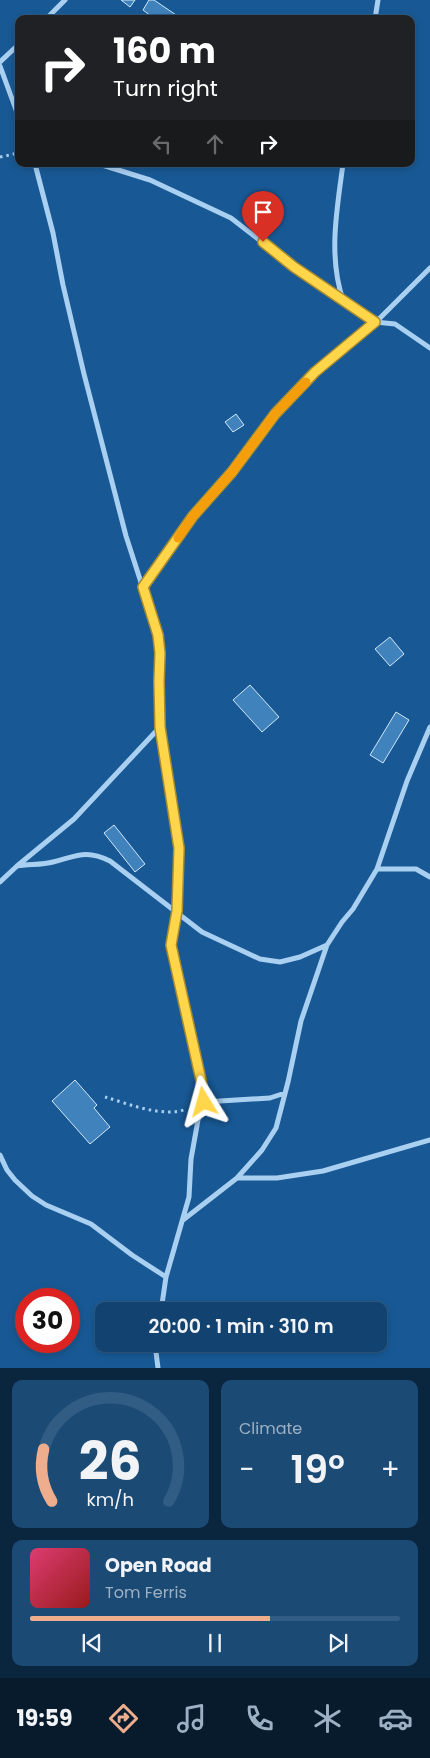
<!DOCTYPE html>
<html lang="en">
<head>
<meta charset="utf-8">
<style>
	body { margin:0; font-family:Poppins,sans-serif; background:#1b4a75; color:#f1f3f6; height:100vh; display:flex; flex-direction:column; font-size:19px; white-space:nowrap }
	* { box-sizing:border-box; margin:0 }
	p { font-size:16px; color:#9cb0c3 }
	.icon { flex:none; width:28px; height:28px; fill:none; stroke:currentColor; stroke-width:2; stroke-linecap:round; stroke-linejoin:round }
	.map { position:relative; height:1368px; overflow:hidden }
	.sheet { display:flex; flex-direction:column; gap:12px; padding:12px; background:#0a253e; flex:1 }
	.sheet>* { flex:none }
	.top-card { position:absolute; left:15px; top:15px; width:400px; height:152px; border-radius:10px; box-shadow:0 2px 8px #0003,0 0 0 1px #315c83; background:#202124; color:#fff; overflow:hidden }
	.speed { position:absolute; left:15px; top:1288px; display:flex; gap:10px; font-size:25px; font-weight:700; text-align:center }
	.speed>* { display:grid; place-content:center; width:65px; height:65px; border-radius:50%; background:#124370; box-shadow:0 2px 8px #0003,0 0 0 1px #315c83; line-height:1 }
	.speed .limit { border:8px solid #d22; background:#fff; color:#111 }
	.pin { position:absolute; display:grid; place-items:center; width:42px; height:42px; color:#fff; margin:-51px -21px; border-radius:50% 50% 50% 0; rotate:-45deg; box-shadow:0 0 5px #0007 }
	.pin .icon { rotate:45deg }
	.me { position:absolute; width:55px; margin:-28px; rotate:352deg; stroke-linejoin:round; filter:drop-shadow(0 0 4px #0008) }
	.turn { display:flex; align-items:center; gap:18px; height:105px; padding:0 15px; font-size:22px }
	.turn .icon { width:65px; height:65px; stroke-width:2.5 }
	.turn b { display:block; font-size:35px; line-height:42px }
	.lanes { display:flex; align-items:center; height:48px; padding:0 15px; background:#0003; justify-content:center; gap:25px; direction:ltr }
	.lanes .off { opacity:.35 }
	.big { font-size:38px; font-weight:600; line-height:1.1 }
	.sheet .tile { flex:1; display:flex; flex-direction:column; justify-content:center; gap:8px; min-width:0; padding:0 18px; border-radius:10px; background:#1b4a75 }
	.sheet .dial { align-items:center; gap:0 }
	.dial svg { height:130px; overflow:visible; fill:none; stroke:#315c83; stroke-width:7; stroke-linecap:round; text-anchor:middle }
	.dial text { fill:#f1f3f6; stroke:none }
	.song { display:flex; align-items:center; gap:15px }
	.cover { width:60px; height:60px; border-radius:8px; background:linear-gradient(135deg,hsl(340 70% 55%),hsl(0 70% 35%)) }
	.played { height:5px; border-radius:2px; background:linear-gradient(90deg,#eead8d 65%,#315c83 65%) }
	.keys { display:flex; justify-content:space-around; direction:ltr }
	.heat { display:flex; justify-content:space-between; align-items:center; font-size:28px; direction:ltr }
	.sheet .tiles { flex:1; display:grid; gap:12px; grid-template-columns:1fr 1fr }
	.tile:last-child { grid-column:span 2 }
	.trip { position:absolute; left:95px; top:1302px; width:292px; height:50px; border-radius:10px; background:#124370; box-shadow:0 2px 8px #0003,0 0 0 1px #315c83; font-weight:600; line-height:50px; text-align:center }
	.tabs { display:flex; height:80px; justify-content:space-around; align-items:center; background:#071b2d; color:#9cb0c3 }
	.tabs .icon { width:35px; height:35px }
	.tabs .on { color:#eead8d }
	.tabs b { font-size:22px; color:#f1f3f6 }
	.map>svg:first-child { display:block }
	.building { fill:#4082bc; stroke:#d0e7fc }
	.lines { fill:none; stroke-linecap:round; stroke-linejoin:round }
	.path { stroke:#a9cff1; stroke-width:3; stroke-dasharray:2.5 4; stroke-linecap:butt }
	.street { stroke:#a9cff1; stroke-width:5 }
	.route-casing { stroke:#a68a30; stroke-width:12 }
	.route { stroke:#ffd54a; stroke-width:9 }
	.slow { stroke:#f59e0b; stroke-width:9 }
</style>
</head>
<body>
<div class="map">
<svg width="430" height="1368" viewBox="0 0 430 1368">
	<rect width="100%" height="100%" fill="#185995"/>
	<!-- building -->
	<path class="building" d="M121,0H135L130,7Z
		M149,0H154L182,19H155L143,10Z
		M236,414L244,425L233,432L225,422Z
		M390,637L404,654L390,666L375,649Z
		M250,685L279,717L262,732L233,700Z
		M396,712L409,720L383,763L370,755Z
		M114,825L145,864L135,872L104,833Z
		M75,1080L97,1105L94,1108L110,1127L90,1144L52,1101Z"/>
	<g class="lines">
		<!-- path -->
		<path class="path" d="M0,157L19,153
			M105,1097C129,1104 162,1118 187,1109"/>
		<!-- street -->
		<path class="street" d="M46,19L65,0
			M375,19L378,0
			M0,62L19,44
			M0,66L19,118
			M35,164L53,233L63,285L84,374L126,536L158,635L160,653L159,681L160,727L179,848L177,911L171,945L201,1080L204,1102L198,1120L191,1159L189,1197L166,1277L161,1311
			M99,164L150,180L231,218L294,267L375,322L395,324L430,348
			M343,164C337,209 328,256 343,300
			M143,587L193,516L232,472L275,414L315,372L380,318L430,268
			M17,866C28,864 42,865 53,862C77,856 86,849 110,861L202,932L260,959L280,962L300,957L327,945
			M377,869H416L430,877
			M0,882L17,866L74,819L160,727
			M204,1102L270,1098L285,1093
			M0,1155L7,1170L15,1180L32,1196L46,1205L91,1224L132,1255L166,1277
			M237,1178H277L323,1171L430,1140
			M183,1220L237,1178L262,1150L276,1128L288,1082L301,1021L327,945L342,922L353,909L377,869L407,781L430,727
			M155,1344L158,1368"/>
	</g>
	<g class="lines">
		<!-- route casing -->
		<g class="route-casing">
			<path id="route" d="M204,1102L201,1080L171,945L177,911L179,848L160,727L159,681L160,653L158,635L143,587L193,516L232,472L275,414L315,372L375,322L294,267L263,242"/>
		</g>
		<!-- route -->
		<use href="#route" class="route"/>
		<!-- slow -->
		<path class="slow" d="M178,538L193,516L232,472L275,414L306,382"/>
	</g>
</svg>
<div class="speed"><div class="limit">30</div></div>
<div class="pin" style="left:263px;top:242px;background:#d93025"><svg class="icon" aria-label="arrive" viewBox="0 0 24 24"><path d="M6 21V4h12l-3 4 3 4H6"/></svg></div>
<svg class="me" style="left:204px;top:1102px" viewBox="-20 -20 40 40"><path d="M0-17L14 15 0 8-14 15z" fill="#ffd54a" stroke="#fff" stroke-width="4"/></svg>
<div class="trip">20:00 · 1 min · 310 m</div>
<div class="top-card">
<div class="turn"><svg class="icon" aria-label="right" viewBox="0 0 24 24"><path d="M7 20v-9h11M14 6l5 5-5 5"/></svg><div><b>160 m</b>Turn right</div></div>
<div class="lanes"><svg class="icon off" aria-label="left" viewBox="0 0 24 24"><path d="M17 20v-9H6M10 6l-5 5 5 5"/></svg><svg class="icon off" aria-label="ahead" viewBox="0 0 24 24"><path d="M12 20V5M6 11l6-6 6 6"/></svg><svg class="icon" aria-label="right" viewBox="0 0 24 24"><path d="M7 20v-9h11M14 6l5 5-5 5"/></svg></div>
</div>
</div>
<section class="sheet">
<div class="tiles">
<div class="tile dial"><svg viewBox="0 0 100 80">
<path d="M14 69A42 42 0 1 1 86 69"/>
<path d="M14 69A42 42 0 0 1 9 37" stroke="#eead8d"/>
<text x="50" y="56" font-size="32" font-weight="700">26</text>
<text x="50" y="72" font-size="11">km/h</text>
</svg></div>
<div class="tile"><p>Climate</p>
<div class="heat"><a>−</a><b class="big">19°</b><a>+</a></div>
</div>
<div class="tile">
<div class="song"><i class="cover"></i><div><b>Open Road</b><p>Tom Ferris</p></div></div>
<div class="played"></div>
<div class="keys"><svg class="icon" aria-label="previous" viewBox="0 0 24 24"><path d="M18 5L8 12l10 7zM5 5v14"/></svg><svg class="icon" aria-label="pause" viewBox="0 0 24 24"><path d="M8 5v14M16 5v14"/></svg><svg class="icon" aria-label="next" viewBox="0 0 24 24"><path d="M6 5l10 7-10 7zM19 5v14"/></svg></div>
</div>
</div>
</section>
<nav class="tabs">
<b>19:59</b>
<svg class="icon on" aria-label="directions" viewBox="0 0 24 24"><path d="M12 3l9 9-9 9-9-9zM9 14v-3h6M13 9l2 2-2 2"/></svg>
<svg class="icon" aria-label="music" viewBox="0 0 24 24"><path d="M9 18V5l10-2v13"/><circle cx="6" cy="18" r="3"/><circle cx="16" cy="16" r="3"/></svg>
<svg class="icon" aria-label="phone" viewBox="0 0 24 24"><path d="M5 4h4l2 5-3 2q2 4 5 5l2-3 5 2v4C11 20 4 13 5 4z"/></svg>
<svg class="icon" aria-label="climate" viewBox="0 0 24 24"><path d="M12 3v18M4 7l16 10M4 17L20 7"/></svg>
<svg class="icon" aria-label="car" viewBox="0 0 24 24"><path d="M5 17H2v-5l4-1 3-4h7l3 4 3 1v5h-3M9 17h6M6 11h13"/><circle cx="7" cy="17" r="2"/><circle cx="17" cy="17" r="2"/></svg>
</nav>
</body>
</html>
